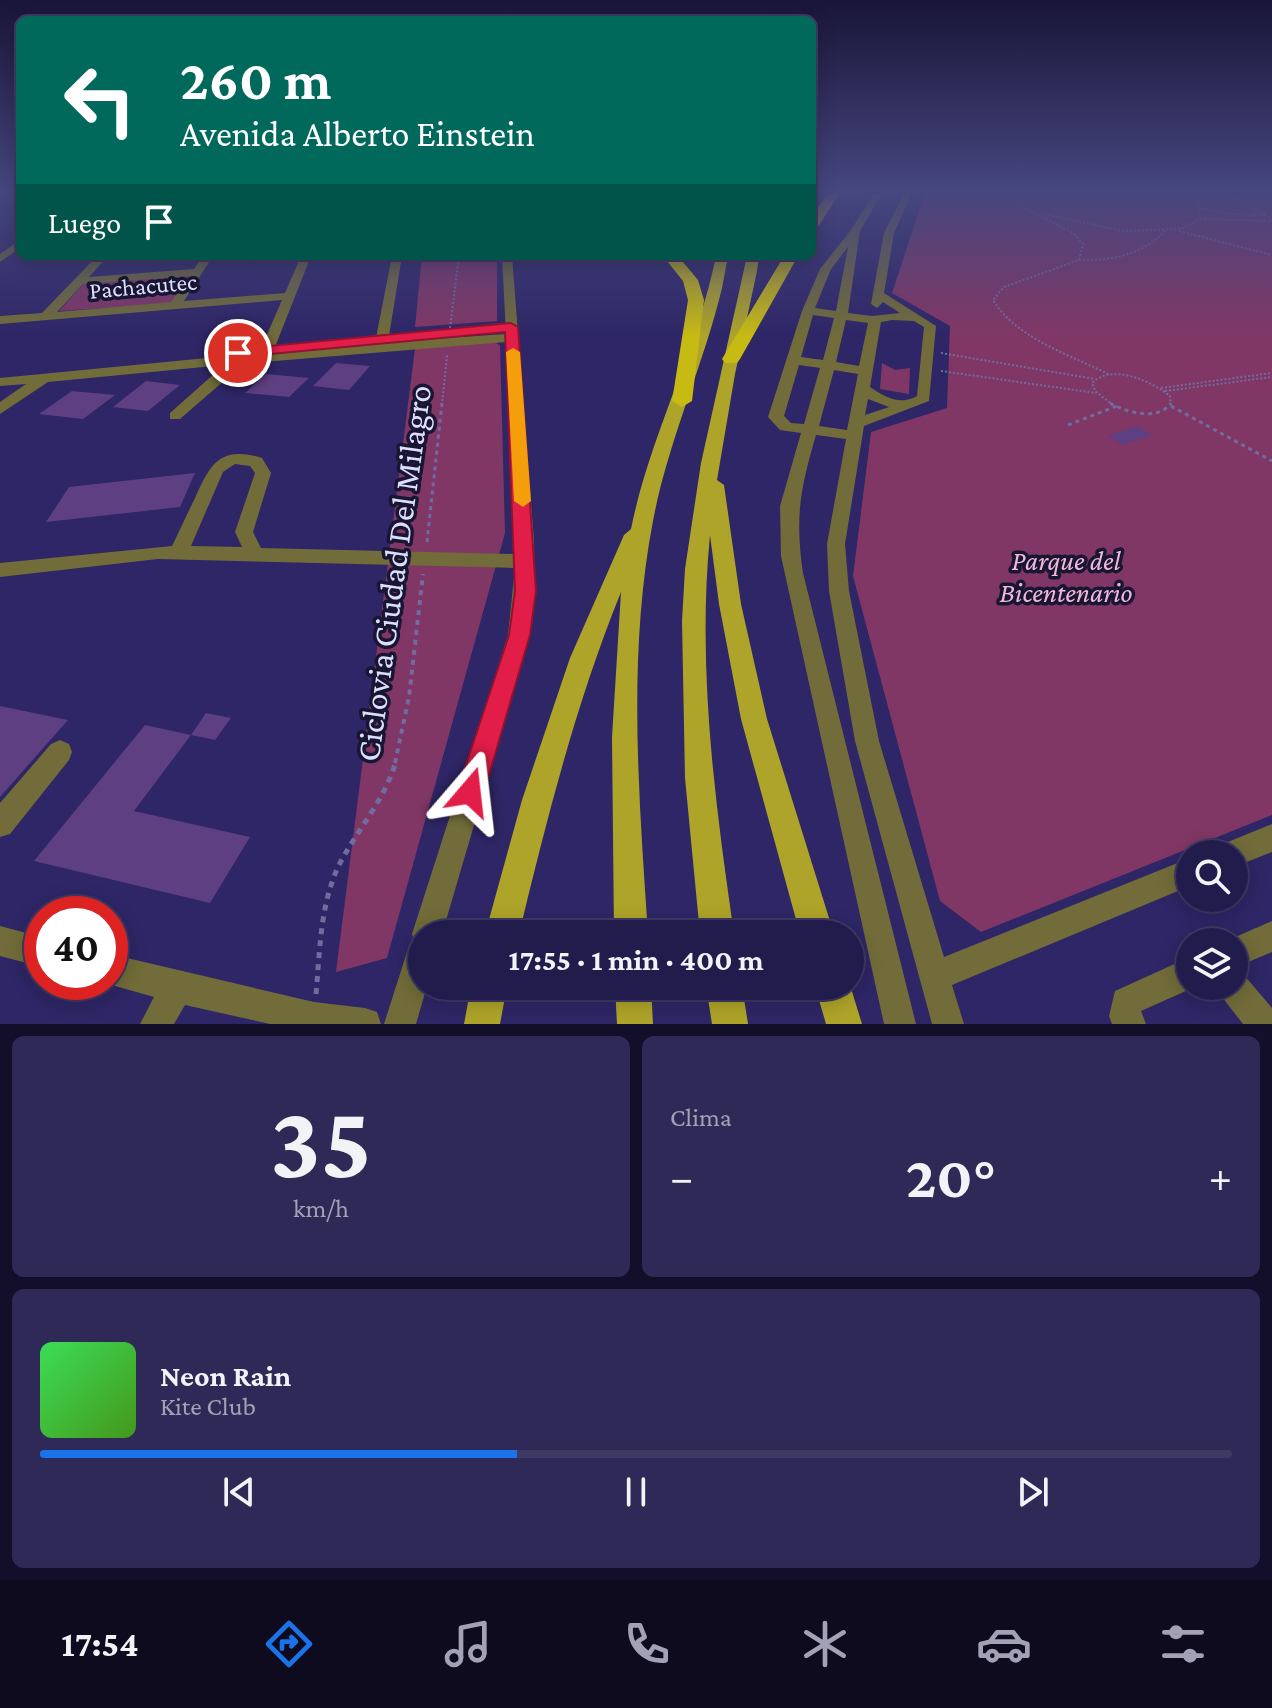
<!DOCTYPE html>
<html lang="es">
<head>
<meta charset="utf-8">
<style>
	body { margin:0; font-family:"Crimson Pro",serif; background:#2e2956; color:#f1f3f6; height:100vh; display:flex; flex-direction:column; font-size:30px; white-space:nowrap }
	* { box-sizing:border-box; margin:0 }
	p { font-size:26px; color:#a2a1b5 }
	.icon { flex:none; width:44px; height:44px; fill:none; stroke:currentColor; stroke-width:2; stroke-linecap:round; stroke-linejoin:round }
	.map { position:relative; height:1024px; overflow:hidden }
	.drawer { display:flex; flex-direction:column; gap:12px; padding:12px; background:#130f2a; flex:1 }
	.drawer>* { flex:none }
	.banner { position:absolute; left:16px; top:16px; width:800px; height:244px; border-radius:12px; box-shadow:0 4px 20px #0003,0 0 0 2px #3f3a64; background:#00695c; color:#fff; overflow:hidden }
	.buttons { position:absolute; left:1176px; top:840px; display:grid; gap:16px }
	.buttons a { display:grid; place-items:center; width:72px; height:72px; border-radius:50%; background:#221c4c; box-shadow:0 4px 20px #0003,0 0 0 2px #3f3a64; font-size:40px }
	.speed { position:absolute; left:24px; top:896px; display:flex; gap:16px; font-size:40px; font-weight:700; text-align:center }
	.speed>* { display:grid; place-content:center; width:104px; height:104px; border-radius:50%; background:#221c4c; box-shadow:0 4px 20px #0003,0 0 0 2px #3f3a64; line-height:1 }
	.speed .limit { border:12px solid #d22; background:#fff; color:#111 }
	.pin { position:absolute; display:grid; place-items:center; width:68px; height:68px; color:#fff; margin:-34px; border:4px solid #fff; border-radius:50%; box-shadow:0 2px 8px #0007 }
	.me { position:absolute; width:88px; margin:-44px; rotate:17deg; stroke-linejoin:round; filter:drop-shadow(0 0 6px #0008) }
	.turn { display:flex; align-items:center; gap:28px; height:168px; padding:0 32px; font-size:36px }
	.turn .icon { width:104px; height:104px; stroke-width:2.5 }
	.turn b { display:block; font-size:56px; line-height:68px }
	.then { display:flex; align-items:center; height:76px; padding:0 32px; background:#0003; gap:16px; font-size:30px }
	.big { font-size:60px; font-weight:700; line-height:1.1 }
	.drawer .widget { flex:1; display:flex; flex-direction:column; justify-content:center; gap:12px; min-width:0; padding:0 28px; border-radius:12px; background:#2e2956 }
	.drawer .dial { align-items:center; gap:0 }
	.dial b { font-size:104px; line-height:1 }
	.song { display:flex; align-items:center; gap:24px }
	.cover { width:96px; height:96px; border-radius:12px; background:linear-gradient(135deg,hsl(130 70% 55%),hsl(100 70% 35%)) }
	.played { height:8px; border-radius:4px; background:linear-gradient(90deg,#1a73e8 40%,#3f3a64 40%) }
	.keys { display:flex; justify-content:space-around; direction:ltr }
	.heat { display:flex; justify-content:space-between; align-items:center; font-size:44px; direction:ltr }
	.drawer .tiles { flex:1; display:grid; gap:12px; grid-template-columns:1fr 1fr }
	.widget:last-child { grid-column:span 2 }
	.trip { position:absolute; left:408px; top:920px; width:456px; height:80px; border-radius:40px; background:#221c4c; box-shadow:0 4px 20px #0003,0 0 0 2px #3f3a64; font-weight:700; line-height:80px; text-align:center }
	.menu { display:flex; height:128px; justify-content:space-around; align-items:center; background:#0e0b1e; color:#a2a1b5 }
	.menu .icon { width:56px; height:56px }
	.menu .active { color:#1a73e8 }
	.menu b { font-size:36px; color:#f1f3f6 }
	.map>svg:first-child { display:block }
	.green { fill:#813765 }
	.building { fill:#5e3f81 }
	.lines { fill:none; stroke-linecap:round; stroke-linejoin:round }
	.path-far3 { stroke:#706ca0; stroke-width:2; stroke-dasharray:2 2; stroke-linecap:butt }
	.path-far2 { stroke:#706ca0; stroke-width:3; stroke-dasharray:4 4; stroke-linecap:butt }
	.path-far1 { stroke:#706ca0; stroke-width:4; stroke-dasharray:5 5; stroke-linecap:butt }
	.path { stroke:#706ca0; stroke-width:5; stroke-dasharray:6 6; stroke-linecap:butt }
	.minor { fill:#716c39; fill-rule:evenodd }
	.major { fill:#aea429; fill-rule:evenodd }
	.highway { fill:#c7ba13; fill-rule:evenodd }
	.route { fill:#e11d48; stroke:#92132f; stroke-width:2 }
	.slow { fill:#f59e0b }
	.labels { text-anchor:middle; stroke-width:7; stroke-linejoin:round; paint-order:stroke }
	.far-street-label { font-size:24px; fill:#dddefe; stroke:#181632 }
	.park-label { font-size:28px; font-style:italic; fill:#f1b8d8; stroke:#181632 }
	.near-street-label { font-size:34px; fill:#dddefe; stroke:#181632 }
</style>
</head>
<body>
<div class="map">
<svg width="1272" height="1024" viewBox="0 0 1272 1024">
	<rect width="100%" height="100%" fill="#2e2666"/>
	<!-- green -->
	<path class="green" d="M925,193H1272V815L981,932L940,901L853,576L871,432L947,408L950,326L892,293Z
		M422,256H497V321L415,327Z
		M193,274L176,303L59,311L85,282Z
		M493,342L500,345L505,533L387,958L336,972L415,349Z
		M882,363L895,370L910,368L909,394L880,389Z"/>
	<!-- building -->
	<path class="building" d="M336,363L370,366L349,390L313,386Z
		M266,374L309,378L289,397L245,393Z
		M146,381L180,385L148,411L113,407Z
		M72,391L115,395L83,419L39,414Z
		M1136,426L1152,435L1123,445L1108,436Z
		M195,473L180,507L46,522L69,487Z
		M0,706L68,720L0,797Z
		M206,713L231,718L215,740L191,735Z
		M145,725L191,735L134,811L250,837L210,903L34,861Z"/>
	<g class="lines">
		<!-- path-far3 -->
		<path class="path-far3" d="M996,193L1073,233L1083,244L1079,260L1004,287L993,300C1017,339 1071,355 1110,375
			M1140,193L1272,202
			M1196,193L1200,219
			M1218,193L1272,196
			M1230,194L1272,219
			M1182,197L1199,206
			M1006,198L1020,193
			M1199,208L1230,214L1266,215
			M1044,214L1123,231L1181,229L1200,219L1272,221
			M1179,231L1272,255
			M1079,260C1111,261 1142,255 1165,231
			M450,328L459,256
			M941,353L1095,379
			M941,371L1096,393
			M1161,388L1272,373
			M1165,391L1272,377
			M442,405L447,355
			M1113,405L1096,392L1092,383C1112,363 1151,381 1170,396L1171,405"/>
		<!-- path-far2 -->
		<path class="path-far2" d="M1110,403C1127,413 1159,421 1171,403
			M1171,406L1272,461
			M1068,425L1117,406
			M427,542L442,403"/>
		<!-- path-far1 -->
		<path class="path-far1" d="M395,763L409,697L423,574"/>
		<!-- path -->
		<path class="path" d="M316,994C320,950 320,905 339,865C357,830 385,800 396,761"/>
		<!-- minor -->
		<path class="minor" d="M0,193H7L0,198Z
			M874,193H882L860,231L848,313L872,316L900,313L883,302L877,308L871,304L884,233L904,193H912L894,233L884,293L936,326L929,401L864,426L845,544L849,591L879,741L944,957L1190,858V886L952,985L964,1024H932L855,741L829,591L827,544L846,439L816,435C800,490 795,516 803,573L916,1024H884L781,556L780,506L801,433L780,430L768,417L802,311L820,269L851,230ZM848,247L836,311L815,308L831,269ZM813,315L834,318L823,360L801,357ZM846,320L868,323L859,366L836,362ZM892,320L914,321L924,327L917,396C900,406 885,397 870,387L881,322ZM799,365L820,368L804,424L791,423L784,416ZM834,370L858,374L847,430L819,426ZM868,399L889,407L865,415Z
			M20,240V248L0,262V254Z
			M97,256H108L89,277L194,269L203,256H213L184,301L285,293L301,256H311L273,352L375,343L392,256H402L388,342L506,334L502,256H512L534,541L535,591L530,635L442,934H422V986H427L416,1024H384L407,952L414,940L412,934L508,635L515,568L158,559L0,577V563L172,546C180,530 187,514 195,498C210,464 220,445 262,458L271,473L253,532L261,548L515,554L506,342L239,364L233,373L180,419H170V413L224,365L48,382L0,414V402L26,384L0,386V378L259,353L282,300L0,324V316L42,313ZM189,276L171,302L57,312L83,284ZM235,464L250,466L255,473L235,532L242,547L191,546L223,472Z
			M60,740L69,744L72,752L69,760L10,834L0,837V803L51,744Z
			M1272,824V852L1234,867V854H1219L1223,844Z
			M1272,921V952L1234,968V942H1224Z
			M0,926L42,937V967L0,956Z
			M110,954L314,1002L365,1008L377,1012L381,1024H270L185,1005L174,1024H140L154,997L101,982H110Z
			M1190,957V986H1197L1141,1011L1146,1024H1112L1109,1016L1115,991Z
			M1234,971L1244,975L1272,1008V1024H1243L1222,997L1217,986H1234Z"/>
		<!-- major -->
		<path class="major" d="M716,256H728L722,288C703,367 668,441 653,521C627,656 639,798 648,934H614L612,737L621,592C576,703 547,818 519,934H485L522,800L570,658L624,535L631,529C650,435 697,350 716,256Z
			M747,256H759L757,271L735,374L717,480L724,485L741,604L767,719L834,934H800L741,719L719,604L710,535C697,669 715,802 734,934H700L685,778L682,621L685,569L701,463Z
			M850,985L862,1024H826L815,986Z
			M471,986H507L500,1024H464Z
			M615,986H651L653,1024H617Z
			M706,986H742L748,1024H712Z"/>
		<!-- highway -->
		<path class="highway" d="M828,193H840L817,228L812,229V216Z
			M663,256H678L698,280L704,300L692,401L682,407L672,401L688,300L683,281Z
			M784,256H798L740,359L737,363H725L722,359Z"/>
	</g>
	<!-- sky -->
	<linearGradient id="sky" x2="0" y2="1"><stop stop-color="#191538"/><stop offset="0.57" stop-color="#46477f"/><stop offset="1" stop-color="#46477f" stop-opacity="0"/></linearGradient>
	<rect width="1272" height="336" fill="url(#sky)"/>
	<!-- route -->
	<path class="route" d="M511,323L518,327L536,591L530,635L484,792L480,801L470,804L461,801L457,792L509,635L515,591L505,332L238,357L232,353L238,349Z"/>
	<!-- slow -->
	<path class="slow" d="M513,348L520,352L531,501L523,507L514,501L506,352Z"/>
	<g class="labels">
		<!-- far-street labels -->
		<g class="far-street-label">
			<text transform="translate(143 286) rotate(-5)" y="8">Pachacutec</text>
		</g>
		<!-- park labels -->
		<g class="park-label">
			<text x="1066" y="570">Parque del<tspan x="1066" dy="32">Bicentenario</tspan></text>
		</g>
		<!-- near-street labels -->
		<g class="near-street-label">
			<text transform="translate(393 573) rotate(-82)" y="12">Ciclovia Ciudad Del Milagro</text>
		</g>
	</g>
</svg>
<div class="buttons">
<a><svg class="icon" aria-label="search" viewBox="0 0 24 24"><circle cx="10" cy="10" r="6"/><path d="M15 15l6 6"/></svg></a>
<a><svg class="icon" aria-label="layers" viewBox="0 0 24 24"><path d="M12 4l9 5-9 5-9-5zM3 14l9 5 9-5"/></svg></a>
</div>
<div class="speed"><div class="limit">40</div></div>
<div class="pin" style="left:238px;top:353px;background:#d93025"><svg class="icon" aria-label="arrive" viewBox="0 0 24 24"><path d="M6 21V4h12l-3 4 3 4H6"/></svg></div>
<svg class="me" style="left:470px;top:792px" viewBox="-20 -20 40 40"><path d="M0-17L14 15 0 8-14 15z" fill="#e11d48" stroke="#fff" stroke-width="4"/></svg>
<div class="trip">17:55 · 1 min · 400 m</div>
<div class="banner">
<div class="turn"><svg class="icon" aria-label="left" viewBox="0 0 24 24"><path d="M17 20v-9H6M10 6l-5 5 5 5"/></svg><div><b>260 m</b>Avenida Alberto Einstein</div></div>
<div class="then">Luego<svg class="icon" aria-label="arrive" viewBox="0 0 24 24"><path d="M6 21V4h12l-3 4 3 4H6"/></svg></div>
</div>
</div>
<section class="drawer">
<div class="tiles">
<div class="widget dial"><b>35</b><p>km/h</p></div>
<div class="widget"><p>Clima</p>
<div class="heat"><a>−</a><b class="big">20°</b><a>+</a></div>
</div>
<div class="widget">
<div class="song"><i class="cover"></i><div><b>Neon Rain</b><p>Kite Club</p></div></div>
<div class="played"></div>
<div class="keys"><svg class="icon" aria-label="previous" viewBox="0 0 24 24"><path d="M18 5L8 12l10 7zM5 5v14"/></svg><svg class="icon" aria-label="pause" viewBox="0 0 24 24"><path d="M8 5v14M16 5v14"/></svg><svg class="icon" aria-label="next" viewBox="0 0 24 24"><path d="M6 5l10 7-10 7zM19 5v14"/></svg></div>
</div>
</div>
</section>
<nav class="menu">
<b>17:54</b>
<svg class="icon active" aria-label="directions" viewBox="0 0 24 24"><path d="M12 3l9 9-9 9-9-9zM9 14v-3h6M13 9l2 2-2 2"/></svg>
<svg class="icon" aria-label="music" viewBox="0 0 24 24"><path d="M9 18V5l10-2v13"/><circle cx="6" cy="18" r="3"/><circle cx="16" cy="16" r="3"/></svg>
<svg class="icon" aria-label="phone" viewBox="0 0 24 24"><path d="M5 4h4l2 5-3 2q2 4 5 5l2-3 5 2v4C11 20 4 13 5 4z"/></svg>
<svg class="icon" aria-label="climate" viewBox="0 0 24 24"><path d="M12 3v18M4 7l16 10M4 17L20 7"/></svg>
<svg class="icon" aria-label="car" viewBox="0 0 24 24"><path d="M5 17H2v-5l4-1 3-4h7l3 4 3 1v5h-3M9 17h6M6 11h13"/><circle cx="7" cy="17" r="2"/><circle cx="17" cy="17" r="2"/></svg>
<svg class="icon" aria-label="filters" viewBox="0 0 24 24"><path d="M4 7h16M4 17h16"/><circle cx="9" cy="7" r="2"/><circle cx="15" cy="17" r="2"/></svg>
</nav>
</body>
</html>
